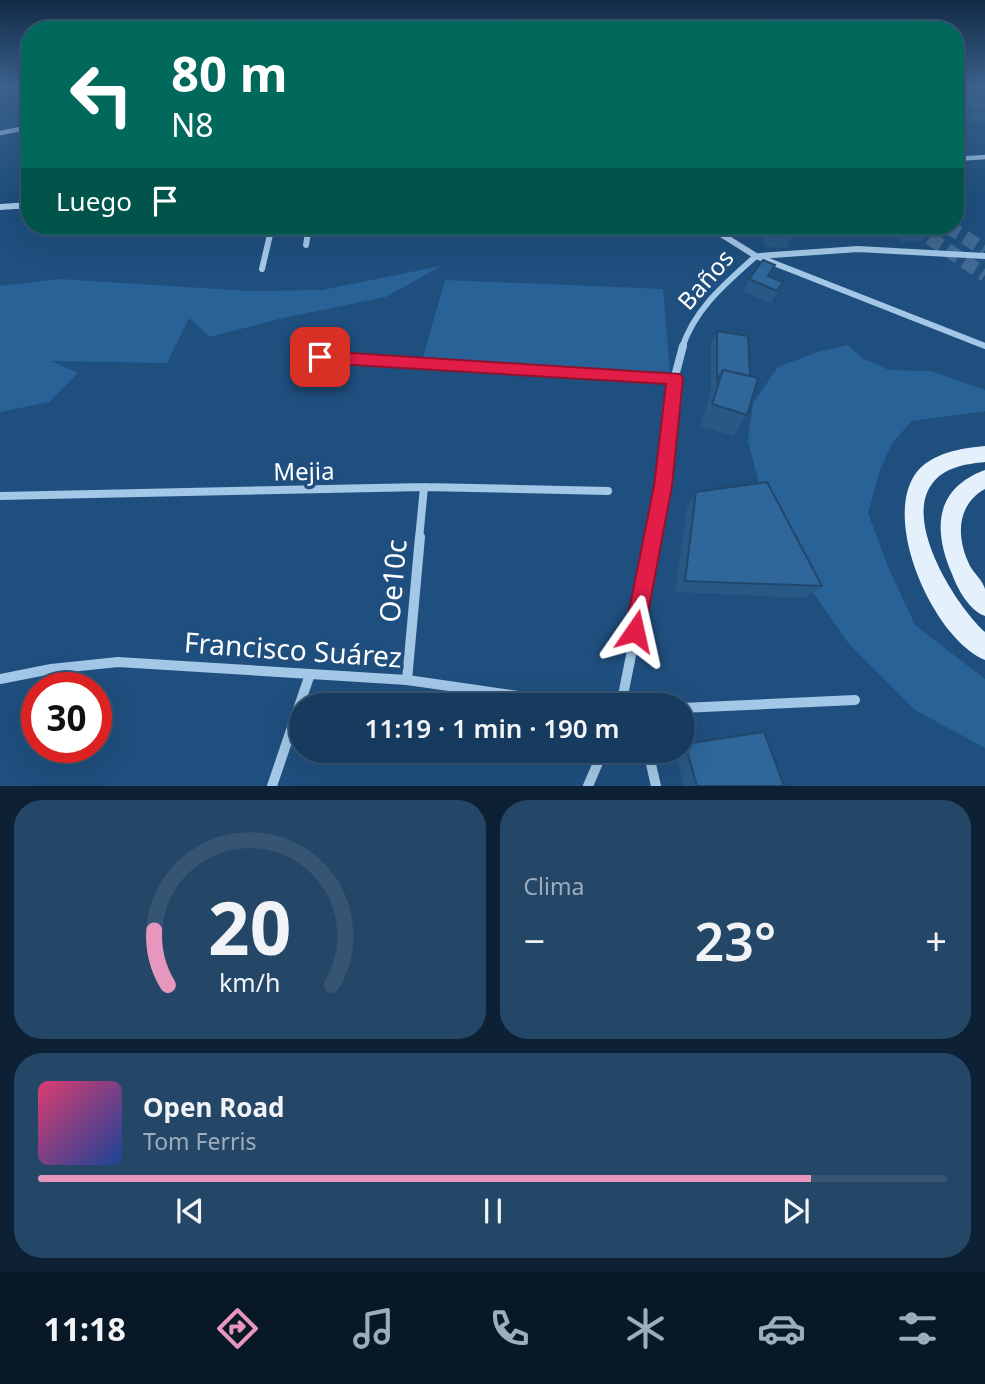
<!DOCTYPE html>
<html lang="es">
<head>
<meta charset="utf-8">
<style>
	body { margin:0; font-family:"Noto Sans",sans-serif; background:#244667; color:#f1f3f6; height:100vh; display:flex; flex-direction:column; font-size:26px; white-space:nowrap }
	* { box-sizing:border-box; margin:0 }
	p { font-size:23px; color:#9eadbc }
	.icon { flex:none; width:38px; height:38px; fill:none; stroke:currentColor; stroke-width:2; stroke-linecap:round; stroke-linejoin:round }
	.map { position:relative; height:786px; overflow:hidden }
	.sheet { display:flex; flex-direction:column; gap:14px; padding:14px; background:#0d2034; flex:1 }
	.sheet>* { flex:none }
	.top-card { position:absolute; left:21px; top:21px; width:943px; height:214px; border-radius:28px; box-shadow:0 7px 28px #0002,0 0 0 2px #365573; background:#00695c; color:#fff; overflow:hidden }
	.speed { position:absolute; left:21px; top:672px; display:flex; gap:14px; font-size:35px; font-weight:700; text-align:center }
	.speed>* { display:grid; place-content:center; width:91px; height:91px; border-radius:50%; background:#173b5e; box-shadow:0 7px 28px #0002,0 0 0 2px #365573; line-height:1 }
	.speed .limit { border:10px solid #d22; background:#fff; color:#111 }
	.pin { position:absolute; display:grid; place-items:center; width:60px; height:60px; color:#fff; margin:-30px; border-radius:14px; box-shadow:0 4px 10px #0006 }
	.me { position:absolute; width:77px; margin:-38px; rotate:11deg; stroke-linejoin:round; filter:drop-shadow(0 0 5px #0008) }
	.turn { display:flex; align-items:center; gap:24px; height:147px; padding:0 35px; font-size:32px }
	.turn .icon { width:91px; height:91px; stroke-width:2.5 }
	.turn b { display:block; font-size:49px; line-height:60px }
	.then { display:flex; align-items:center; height:66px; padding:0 35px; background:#0003; gap:14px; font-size:26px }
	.big { font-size:52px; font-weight:600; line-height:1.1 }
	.sheet .widget { flex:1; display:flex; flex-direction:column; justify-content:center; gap:10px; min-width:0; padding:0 24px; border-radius:28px; background:#244667 }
	.sheet .dial { align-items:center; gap:0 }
	.dial svg { height:182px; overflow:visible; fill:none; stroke:#365573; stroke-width:7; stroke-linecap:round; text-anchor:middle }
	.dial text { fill:#f1f3f6; stroke:none }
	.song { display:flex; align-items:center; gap:21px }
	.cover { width:84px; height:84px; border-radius:10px; background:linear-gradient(135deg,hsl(340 70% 55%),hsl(220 70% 35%)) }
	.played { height:7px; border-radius:4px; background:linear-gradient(90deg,#e797bd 85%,#365573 85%) }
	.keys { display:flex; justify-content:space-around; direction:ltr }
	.heat { display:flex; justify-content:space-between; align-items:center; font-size:38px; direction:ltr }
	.sheet .tiles { flex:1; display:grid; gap:14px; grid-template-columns:1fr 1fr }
	.widget:last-child { grid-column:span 2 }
	.trip { position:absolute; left:289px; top:693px; width:406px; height:70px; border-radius:35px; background:#173b5e; box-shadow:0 7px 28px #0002,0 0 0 2px #365573; font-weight:600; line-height:70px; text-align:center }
	.tabs { display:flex; height:112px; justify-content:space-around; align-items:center; background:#091826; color:#9eadbc }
	.tabs .icon { width:49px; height:49px }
	.tabs .selected { color:#e797bd }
	.tabs b { font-size:32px; color:#f1f3f6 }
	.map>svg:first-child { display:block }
	.green { fill:#296296 }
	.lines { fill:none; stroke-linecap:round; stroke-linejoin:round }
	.primary-tunnel { stroke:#416991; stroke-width:14; stroke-dasharray:14 7; stroke-linecap:butt }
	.street-far3 { stroke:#a3c7e7; stroke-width:4.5 }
	.street-far2 { stroke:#a3c7e7; stroke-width:6 }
	.street-far1 { stroke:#a3c7e7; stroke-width:8 }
	.street { stroke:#a3c7e7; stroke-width:10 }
	.primary { fill:#e5f0fd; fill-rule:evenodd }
	.wall { fill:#285985 }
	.shaded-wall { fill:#21486c }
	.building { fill:#2f679b; stroke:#21486c; stroke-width:2 }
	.route { fill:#e11d48; stroke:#92132f; stroke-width:2 }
	.labels { text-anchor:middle; stroke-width:7; stroke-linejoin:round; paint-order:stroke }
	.street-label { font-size:24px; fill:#fff; stroke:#1f4f7e }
	.near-street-label { font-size:28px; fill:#fff; stroke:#1f4f7e }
</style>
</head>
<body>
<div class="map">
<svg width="985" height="786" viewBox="0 0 985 786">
	<rect width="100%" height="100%" fill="#1f4f7e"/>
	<!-- green -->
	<path class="green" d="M441,266L386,297L283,318L210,337L189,318L167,363L51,361L78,373L49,402L0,412V286L59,279L250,291L322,290Z
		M445,280L663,289L670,372L421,364Z
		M848,345L862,358L889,370L931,371L985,390V411L912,421L892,443L880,470L868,513L888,567L915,625L985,679V748L915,710L849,644L809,587L762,495L748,441L753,403L778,367L818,352Z"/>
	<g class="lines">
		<!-- primary-tunnel -->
		<path class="primary-tunnel" d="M912,226L985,275
			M947,226L985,250"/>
		<!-- street-far3 -->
		<path class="street-far3" d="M0,87L5,86
			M0,133L30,127
			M956,159L985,157"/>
		<!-- street-far2 -->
		<path class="street-far2" d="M0,207L30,205
			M708,226L756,256L985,346
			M306,245L309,226
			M760,256L858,249L985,256
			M262,269L272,226
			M682,348C695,308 726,283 756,256"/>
		<!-- street-far1 -->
		<path class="street-far1" d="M320,357L675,378
			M0,496L424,487L608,491
			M419,539L424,487
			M654,539L674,380L683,346"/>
		<!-- street -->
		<path class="street" d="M0,679L51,669L118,662L407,680L582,705
			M407,680L420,537
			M621,705L655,537
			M682,708L855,700
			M648,751L656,786
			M272,786L310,674
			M588,786L603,751"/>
		<!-- primary -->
		<path class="primary" d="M985,446V462C966,464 944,467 932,484C903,522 956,606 985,632V660C934,639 881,521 916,473C931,453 962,448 985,446Z
			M985,470V489C956,505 956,538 970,566C974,573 983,581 985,589C985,597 985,608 985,616C969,610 958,590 952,574C933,530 934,489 985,470Z"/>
	</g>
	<!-- wall -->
	<path class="wall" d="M956,86H985V121H964L961,119L957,124V106L960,100L956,101Z
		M756,226H788L793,235L787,248L766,247Z
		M888,226H930L933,229L923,241L900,242Z
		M775,265L769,276L783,282L771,303L743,292L749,279Z
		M717,331L747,415L733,436L700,426L711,392V343Z
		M696,492L822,586L805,598L675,592L687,507Z
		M685,744L784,786H684L674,751H682V745Z"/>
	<!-- shaded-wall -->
	<path class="shaded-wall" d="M970,86H985V97L976,93L972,99L960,100Z
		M967,89L960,100L956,101V91Z
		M965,113L957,124L956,125V114Z"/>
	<!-- building -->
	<path class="building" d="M956,86H961L967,89L956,91Z
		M985,92V101L976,93Z
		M972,99L985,109V110H972L961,100Z
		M956,105L965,113L956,114Z
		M767,226H788L793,235H772Z
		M906,226H930L933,229H909Z
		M763,260L775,265L768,276L783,282L777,291L749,279Z
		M717,331L748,336L750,376L723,370L717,380Z
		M723,370L758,378L747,415L712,404Z
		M767,482L822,586L685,581L696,492Z
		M764,732L784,786H697L685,744Z"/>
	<!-- sky -->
	<linearGradient id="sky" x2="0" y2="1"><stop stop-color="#112b45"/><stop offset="0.44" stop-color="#3c638f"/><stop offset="1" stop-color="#3c638f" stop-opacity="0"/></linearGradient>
	<rect width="985" height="196" fill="url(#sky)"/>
	<!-- route -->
	<path class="route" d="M320,351L680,374L683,378L672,486L643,639L635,642L628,639L625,631L654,486L666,384L320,363L312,357Z"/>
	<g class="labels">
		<!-- street labels -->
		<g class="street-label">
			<text transform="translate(706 280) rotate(-49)" y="8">Baños</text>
			<text transform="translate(304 472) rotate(-1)" y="8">Mejia</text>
		</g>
		<!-- near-street labels -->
		<g class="near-street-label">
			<text transform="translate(393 581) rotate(-85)" y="10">Oe10c</text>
			<text transform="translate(293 650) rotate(4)" y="10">Francisco Suárez</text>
		</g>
	</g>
</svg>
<div class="speed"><div class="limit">30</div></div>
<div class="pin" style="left:320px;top:357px;background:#d93025"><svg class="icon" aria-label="arrive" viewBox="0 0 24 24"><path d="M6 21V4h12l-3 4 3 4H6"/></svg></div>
<svg class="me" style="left:635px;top:631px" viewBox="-20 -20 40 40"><path d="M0-17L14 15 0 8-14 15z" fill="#e11d48" stroke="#fff" stroke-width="4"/></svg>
<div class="trip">11:19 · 1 min · 190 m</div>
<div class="top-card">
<div class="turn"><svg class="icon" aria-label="left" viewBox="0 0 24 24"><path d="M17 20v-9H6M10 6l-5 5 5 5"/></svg><div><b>80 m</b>N8</div></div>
<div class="then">Luego<svg class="icon" aria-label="arrive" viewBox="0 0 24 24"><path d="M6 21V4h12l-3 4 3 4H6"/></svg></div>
</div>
</div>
<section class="sheet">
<div class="tiles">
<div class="widget dial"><svg viewBox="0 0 100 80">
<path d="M14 69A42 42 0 1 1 86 69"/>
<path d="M14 69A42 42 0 0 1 8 45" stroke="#e797bd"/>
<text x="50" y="56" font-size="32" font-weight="700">20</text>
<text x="50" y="72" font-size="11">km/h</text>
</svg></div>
<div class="widget"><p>Clima</p>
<div class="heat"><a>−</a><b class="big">23°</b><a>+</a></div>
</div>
<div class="widget">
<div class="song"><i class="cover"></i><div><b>Open Road</b><p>Tom Ferris</p></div></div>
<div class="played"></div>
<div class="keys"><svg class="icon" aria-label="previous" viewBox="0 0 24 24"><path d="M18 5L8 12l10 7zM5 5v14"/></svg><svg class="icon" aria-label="pause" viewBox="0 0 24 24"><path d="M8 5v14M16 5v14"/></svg><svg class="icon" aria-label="next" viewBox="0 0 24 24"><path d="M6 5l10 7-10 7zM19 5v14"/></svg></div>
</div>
</div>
</section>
<nav class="tabs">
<b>11:18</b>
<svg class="icon selected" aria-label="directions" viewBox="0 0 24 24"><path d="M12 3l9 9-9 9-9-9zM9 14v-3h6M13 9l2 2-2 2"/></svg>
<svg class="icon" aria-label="music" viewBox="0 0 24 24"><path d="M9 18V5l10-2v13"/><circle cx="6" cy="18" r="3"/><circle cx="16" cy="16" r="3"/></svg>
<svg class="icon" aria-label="phone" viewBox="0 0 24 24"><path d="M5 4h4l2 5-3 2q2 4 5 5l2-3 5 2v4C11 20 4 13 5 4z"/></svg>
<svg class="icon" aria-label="climate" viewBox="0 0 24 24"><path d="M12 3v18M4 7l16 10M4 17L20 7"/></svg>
<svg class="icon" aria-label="car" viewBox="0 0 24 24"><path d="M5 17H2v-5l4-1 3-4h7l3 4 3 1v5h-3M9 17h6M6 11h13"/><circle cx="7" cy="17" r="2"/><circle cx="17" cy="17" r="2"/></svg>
<svg class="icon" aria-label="filters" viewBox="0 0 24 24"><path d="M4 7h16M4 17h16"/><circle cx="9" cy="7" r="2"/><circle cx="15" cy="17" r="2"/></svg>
</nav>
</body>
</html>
